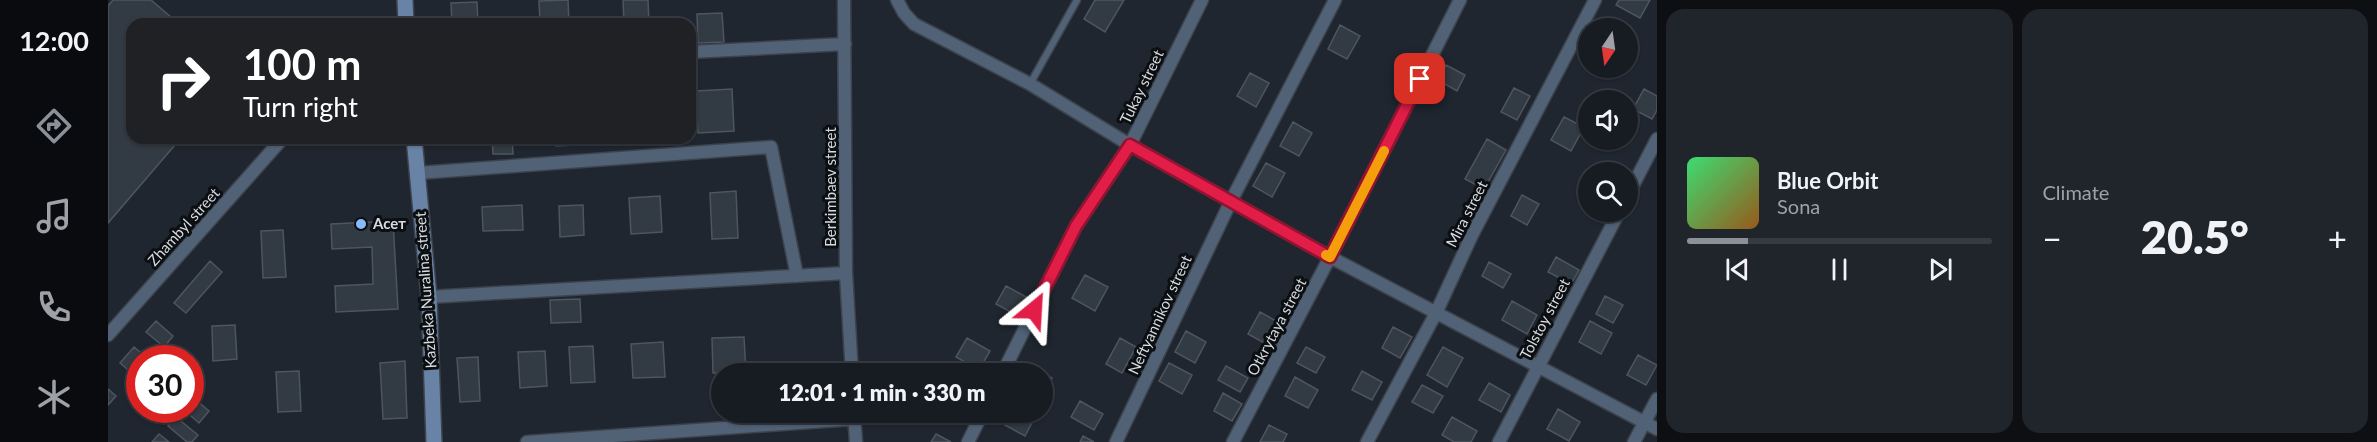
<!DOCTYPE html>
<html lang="en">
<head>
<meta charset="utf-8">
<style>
	body { margin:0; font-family:Lato,sans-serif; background:#20252b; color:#f1f3f6; height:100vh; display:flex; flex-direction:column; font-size:22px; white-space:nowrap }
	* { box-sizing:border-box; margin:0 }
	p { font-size:20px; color:#9ea1a6 }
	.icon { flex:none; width:33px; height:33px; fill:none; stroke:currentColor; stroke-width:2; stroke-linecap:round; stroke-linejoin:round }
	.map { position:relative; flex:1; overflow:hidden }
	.details { display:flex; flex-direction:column; gap:9px; padding:9px; background:#0d0f13; width:720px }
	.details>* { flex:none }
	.hud { position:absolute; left:18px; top:18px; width:570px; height:126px; border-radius:18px; box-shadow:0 2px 4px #0004,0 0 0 2px #363a41; background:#202124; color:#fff; overflow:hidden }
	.needle { width:39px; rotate:193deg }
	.tools { position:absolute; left:1470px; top:18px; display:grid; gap:12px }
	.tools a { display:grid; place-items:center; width:60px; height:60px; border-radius:50%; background:#171c23; box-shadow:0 2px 4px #0004,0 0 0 2px #363a41; font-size:30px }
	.speed { position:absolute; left:18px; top:345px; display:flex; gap:12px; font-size:30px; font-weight:700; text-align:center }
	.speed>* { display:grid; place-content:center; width:78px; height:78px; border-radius:50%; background:#171c23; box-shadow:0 2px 4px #0004,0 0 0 2px #363a41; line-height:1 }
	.speed .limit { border:9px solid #d22; background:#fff; color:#111 }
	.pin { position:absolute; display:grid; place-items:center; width:51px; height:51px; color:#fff; margin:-26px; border-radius:12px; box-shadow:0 3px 9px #0006 }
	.me { position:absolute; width:66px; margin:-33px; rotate:27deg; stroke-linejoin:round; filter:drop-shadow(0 0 4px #0008) }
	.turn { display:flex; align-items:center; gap:21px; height:126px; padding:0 18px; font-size:27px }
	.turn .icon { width:78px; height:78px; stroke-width:2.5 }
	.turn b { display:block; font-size:42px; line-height:51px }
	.big { font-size:45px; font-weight:800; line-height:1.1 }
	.details .tile { flex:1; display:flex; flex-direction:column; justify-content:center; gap:9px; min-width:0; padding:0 21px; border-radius:18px; background:#20252b }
	.song { display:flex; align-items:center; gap:18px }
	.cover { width:72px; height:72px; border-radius:9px; background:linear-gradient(135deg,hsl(140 70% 55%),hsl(30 70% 35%)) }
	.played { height:6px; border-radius:3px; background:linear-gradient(90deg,#8c9099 20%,#363a41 20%) }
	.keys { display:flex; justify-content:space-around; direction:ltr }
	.heat { display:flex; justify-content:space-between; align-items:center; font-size:33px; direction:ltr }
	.details .tiles { flex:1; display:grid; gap:9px; grid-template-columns:repeat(2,1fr) }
	.trip { position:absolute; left:603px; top:363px; width:342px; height:60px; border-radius:30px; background:#171c23; box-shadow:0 2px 4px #0004,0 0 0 2px #363a41; font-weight:800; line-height:60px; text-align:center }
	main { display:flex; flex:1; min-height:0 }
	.tabs { display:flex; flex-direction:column; width:108px; justify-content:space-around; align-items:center; background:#090b0e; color:#9ea1a6 }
	.tabs .icon { width:42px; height:42px }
	.tabs .current { color:#8c9099 }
	.tabs b { font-size:27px; color:#f1f3f6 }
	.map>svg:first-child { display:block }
	.building { fill:#323a43; stroke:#4d555f; stroke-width:1.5 }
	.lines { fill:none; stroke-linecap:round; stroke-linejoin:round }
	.lane-casing { stroke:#3c434c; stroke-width:9 }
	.street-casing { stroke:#3c434c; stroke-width:15 }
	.secondary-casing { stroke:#3c434c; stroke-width:18 }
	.lane { stroke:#516277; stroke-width:6 }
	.street { stroke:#516277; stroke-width:12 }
	.secondary { stroke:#6883a6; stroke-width:15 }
	.route-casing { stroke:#92132f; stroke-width:15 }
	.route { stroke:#e11d48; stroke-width:10 }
	.slow { stroke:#f59e0b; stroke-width:10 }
	.poi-dot { fill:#87bbfb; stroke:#0c0f12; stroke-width:2 }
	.labels { text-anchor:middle; stroke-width:6; stroke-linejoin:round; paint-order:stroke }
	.street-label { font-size:15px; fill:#d7dce2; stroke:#0c0f12 }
	.poi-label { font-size:15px; font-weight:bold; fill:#d7dce2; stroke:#0c0f12; text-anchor:start }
</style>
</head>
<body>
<main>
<nav class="tabs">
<b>12:00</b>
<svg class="icon current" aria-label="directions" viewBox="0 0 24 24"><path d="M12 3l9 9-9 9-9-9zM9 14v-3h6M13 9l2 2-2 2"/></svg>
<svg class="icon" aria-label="music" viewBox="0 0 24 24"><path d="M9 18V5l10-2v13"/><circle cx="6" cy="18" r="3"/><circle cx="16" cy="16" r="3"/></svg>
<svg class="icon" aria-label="phone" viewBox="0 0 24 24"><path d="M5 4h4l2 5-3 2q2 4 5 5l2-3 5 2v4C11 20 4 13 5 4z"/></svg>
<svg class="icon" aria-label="climate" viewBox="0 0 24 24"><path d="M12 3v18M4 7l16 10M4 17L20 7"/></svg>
</nav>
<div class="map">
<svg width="1549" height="442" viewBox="0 0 1549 442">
	<rect width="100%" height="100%" fill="#1f262f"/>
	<!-- building -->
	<path class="building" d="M5,0H43L71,24H24V138H73L0,223V6Z
		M460,0L461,24H432L431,1Z
		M515,0H540L541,24H516Z
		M987,0H1016L997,32L976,19Z
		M1511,0H1542L1532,18L1508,5Z
		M369,2L370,24H344L343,3Z
		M614,13L616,42L590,43L589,14Z
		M1232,25L1252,36L1239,59L1220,49Z
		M1338,65L1357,75L1349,91L1330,80Z
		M1142,73L1161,83L1148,107L1129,96Z
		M1406,88L1422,96L1409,120L1393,112Z
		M624,89L626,131L590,133L588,91Z
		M1536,89L1549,96V110L1544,119L1525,109Z
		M1456,117L1476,127L1463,151L1443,140Z
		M1185,122L1204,133L1191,156L1172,146Z
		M384,138H404L405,154H385Z
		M448,138H468L469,145L448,146Z
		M518,138H543V139L518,140Z
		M1379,139L1398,150L1376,189L1357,179Z
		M1158,163L1177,173L1164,197L1145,186Z
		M628,191L630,238L604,239L602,193Z
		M1414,195L1431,204L1419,225L1403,216Z
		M552,196L554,232L523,234L521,198Z
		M414,205L415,230L375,231L374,207Z
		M475,205L476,235L452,237L451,206Z
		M285,221L290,309L228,312L227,286L265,284L264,247L224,249L223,224Z
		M175,230L178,277L155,278L153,231Z
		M1448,257L1471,270L1463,284L1440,272Z
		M102,261L114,272L78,313L66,303Z
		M1381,262L1403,274L1395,288L1374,276Z
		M977,275L1000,287L987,311L964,298Z
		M898,286L922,299L912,317L888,304Z
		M1497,296L1515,305L1505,323L1488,314Z
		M472,299L473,322L443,323L442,300Z
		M1404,301L1429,315L1419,334L1394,320Z
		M1152,312L1177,326L1165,348L1140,334Z
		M48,321L65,336L56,347L38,332Z
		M1482,321L1504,333L1493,354L1471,342Z
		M127,325L129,359L105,361L104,326Z
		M1285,327L1304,337L1292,358L1274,348Z
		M1078,331L1098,342L1087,363L1067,352Z
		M636,337L638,372L605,373L604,338Z
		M859,338L882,351L871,370L848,357Z
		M1012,338L1028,347L1014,373L998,364Z
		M555,342L557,377L525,378L523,344Z
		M485,346L487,382L463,383L461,347Z
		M26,347L39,358H32V370L27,376L12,363Z
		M1198,347L1217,357L1208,373L1189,363Z
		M1335,347L1355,358L1339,387L1319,375Z
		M437,351L439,386L412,388L410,352Z
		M1530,355L1549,365L1538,385L1519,375Z
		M370,357L372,401L352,402L349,358Z
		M297,361L299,418L275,419L272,363Z
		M1061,363L1084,375L1074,394L1051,381Z
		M1118,366L1140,378L1132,392L1110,380Z
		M925,368L944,378L934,396V374H922Z
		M729,370V374H711V371Z
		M191,371L193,411L170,412L168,372Z
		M1254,371L1274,382L1264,400L1244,390Z
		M1187,377L1210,390L1200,408L1177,396Z
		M1381,383L1402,395L1393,412L1371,400Z
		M1314,385L1335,396L1325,413L1304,402Z
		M0,389L8,396L0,405Z
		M1115,393L1134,404L1124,421L1106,411Z
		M86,398L101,411L91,423L76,410H82V402Z
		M972,401L995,414L986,430L963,417Z
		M1450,409L1472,422L1461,441L1439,429Z
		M845,412H867L862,422Z
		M898,412H928L929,413L917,436L893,423Z
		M68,417L90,435L84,442H79L60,426Z
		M1344,417L1369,431L1363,442H1346L1334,435Z
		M1161,425L1179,434L1175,442H1152Z
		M51,434L61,442H44Z
		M828,434L843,442H823Z
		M975,436L986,442H972Z"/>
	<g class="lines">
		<!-- lane casing -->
		<g class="lane-casing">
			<path id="lane" d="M922,84L969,0"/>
		</g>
		<!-- street casing -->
		<g class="street-casing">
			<path id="street" d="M736,0L738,273L744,374
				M789,0L796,13L806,24L922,84L1022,145L1222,257L1549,429
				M582,52L737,44
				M310,173L663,147L689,276
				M1520,195L1549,139
				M321,297L738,273
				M0,335L175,138
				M894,374L968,226L1022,145L1094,0
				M746,414L748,442
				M419,442L746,419
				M860,442L875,412
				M1008,442L1123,201L1227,0
				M1125,442L1222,257L1352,0
				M1259,442L1328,313L1364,235L1487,0
				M1391,442L1511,212
				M1526,442L1549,399"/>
		</g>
		<!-- secondary casing -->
		<g class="secondary-casing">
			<path id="secondary" d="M297,0L298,24
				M306,138L321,297L326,442"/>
		</g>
		<!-- lane -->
		<use href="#lane" class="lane"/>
		<!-- street -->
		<use href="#street" class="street"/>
		<!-- secondary -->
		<use href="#secondary" class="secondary"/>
	</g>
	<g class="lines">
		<!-- route casing -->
		<g class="route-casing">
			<path id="route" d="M926,310L968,226L1022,145L1222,257L1312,79"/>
		</g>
		<!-- route -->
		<use href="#route" class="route"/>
		<!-- slow -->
		<path class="slow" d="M1218,255L1222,257L1276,151"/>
	</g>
	<!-- markers -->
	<circle class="poi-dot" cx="253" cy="224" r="6"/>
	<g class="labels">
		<!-- street labels -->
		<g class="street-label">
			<text transform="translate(1034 87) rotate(-64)" y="5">Tukay street</text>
			<text transform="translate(723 187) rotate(-90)" y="5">Berkimbaev street</text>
			<text transform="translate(1359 214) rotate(-63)" y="5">Mira street</text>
			<text transform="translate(76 227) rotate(-48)" y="5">Zhambyl street</text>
			<text transform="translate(318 290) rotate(-94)" y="5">Kazbeka Nuralina street</text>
			<text transform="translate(1052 315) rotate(-65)" y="5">Neftyannikov street</text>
			<text transform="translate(1437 319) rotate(-62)" y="5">Tolstoy street</text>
			<text transform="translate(1169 327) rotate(-62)" y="5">Otkrytaya street</text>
		</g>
		<!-- poi labels -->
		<g class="poi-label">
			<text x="265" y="229">Асет</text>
		</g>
	</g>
</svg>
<div class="tools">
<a><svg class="needle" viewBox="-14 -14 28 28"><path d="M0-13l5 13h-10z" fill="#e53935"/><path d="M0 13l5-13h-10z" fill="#9ea1a6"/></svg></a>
<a><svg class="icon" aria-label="sound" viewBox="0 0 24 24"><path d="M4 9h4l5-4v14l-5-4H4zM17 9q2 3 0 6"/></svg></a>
<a><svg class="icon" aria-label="search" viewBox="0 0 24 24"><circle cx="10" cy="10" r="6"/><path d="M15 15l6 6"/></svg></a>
</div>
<div class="speed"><div class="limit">30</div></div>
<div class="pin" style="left:1312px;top:79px;background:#d93025"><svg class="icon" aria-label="arrive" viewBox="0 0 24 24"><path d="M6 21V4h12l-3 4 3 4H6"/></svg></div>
<svg class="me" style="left:926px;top:310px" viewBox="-20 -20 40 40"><path d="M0-17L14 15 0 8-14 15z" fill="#e11d48" stroke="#fff" stroke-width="4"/></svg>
<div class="trip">12:01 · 1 min · 330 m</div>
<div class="hud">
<div class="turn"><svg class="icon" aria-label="right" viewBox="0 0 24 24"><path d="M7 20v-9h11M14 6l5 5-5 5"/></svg><div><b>100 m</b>Turn right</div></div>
</div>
</div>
<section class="details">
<div class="tiles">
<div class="tile">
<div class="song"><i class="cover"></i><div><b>Blue Orbit</b><p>Sona</p></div></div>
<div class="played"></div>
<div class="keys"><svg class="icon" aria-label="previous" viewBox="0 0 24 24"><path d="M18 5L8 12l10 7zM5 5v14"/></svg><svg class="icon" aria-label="pause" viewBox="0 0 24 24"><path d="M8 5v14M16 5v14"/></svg><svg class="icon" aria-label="next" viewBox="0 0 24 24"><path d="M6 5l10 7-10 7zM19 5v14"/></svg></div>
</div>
<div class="tile"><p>Climate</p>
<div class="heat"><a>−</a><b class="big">20.5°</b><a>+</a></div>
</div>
</div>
</section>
</main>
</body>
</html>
